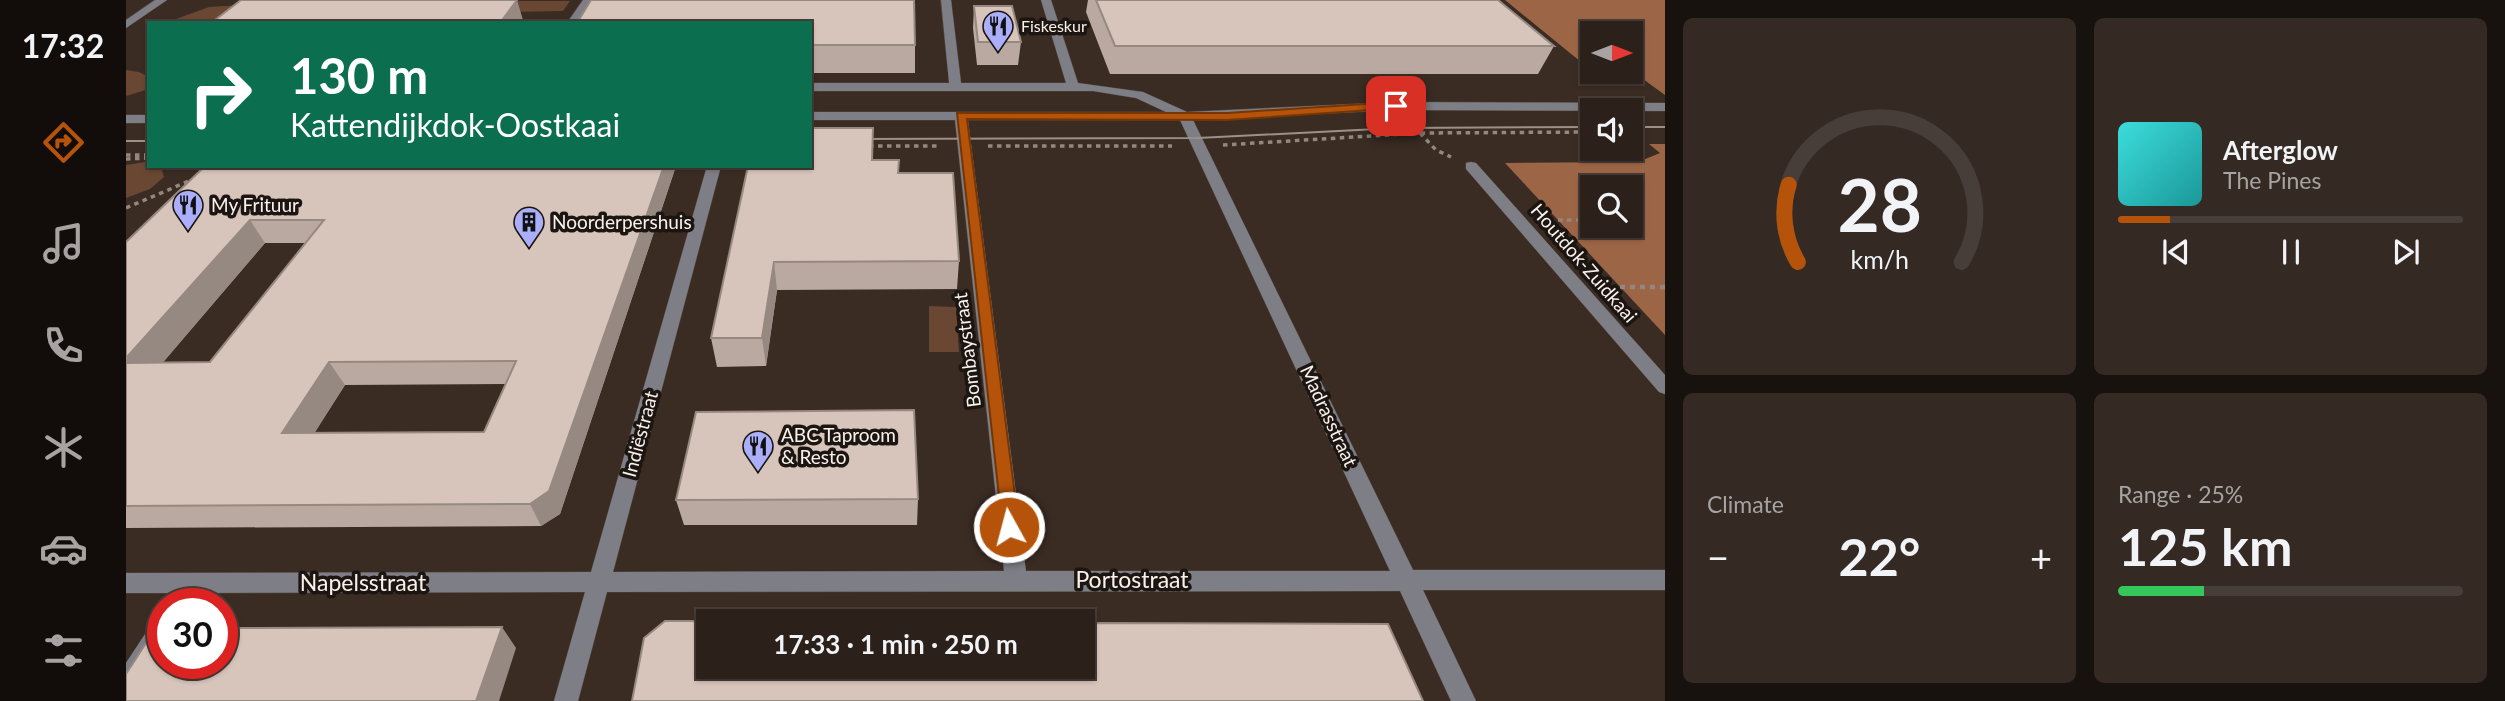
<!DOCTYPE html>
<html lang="en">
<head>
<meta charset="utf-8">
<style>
	body { margin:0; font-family:Lato,sans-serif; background:#342923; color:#f1f3f6; height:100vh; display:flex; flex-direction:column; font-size:26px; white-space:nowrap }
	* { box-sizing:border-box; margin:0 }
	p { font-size:23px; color:#a6a3a2 }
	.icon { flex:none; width:38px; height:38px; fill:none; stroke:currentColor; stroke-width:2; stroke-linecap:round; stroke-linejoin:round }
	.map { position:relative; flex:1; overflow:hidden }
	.side { display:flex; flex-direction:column; gap:18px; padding:18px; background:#18120e; width:840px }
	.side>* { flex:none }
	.banner { position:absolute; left:21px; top:21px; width:665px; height:147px; border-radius:0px; box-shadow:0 2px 5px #0004,0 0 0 2px #483e39; background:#0b6e4f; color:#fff; overflow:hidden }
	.needle { width:46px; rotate:90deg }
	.tools { position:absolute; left:1454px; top:21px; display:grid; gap:14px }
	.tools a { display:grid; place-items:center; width:63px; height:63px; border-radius:0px; background:#2c211a; box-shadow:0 2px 5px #0004,0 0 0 2px #483e39; font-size:35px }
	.speed { position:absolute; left:21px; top:588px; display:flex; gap:14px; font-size:35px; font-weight:700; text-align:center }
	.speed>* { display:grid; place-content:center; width:91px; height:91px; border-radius:50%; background:#2c211a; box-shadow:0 2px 5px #0004,0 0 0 2px #483e39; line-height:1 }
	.speed .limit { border:10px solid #d22; background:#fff; color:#111 }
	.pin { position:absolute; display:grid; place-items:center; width:60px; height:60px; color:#fff; margin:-30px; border-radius:14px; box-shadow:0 4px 10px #0006 }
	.me { position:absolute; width:77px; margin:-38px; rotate:353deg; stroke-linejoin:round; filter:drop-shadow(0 0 5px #0008) }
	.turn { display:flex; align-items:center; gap:24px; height:147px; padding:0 28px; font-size:32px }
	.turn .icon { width:91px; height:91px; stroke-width:2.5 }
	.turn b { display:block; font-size:49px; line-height:60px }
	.big { font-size:52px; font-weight:700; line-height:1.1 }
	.side .tile { flex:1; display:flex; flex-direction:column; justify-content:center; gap:10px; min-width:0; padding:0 24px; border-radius:10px; background:#342923 }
	.side .dial { align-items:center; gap:0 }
	.dial svg { height:182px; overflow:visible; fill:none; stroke:#483e39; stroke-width:7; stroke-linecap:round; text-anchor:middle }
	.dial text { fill:#f1f3f6; stroke:none }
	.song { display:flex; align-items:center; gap:21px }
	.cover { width:84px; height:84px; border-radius:10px; background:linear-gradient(135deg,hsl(180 70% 55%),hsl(180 70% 35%)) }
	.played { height:7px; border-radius:4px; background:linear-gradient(90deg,#b45309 15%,#483e39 15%) }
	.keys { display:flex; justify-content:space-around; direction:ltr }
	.heat { display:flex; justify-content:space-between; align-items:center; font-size:38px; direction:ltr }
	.charge { height:10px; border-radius:5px; background:linear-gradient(90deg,#34c759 25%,#483e39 0) }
	.side .tiles { flex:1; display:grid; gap:18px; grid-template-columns:repeat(2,1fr) }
	.trip { position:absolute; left:570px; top:609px; width:399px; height:70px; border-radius:0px; background:#2c211a; box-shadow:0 2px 5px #0004,0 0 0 2px #483e39; font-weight:700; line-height:70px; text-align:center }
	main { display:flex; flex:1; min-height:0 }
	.tab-bar { display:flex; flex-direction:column; width:126px; justify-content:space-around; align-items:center; background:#120d0a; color:#a6a3a2 }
	.tab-bar .icon { width:49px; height:49px }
	.tab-bar .on { color:#b45309 }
	.tab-bar b { font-size:32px; color:#f1f3f6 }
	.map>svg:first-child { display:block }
	.green { fill:#694732 }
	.water { fill:#9c6646; fill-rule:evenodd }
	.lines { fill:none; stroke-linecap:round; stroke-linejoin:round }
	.minor-casing { stroke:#55483f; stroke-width:1 }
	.path-far1 { stroke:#938780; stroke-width:3.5; stroke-dasharray:4.5 4.5; stroke-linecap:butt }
	.path { stroke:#938780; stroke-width:4.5; stroke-dasharray:5 5; stroke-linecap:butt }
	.minor { fill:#7e7f86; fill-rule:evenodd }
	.tram { stroke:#9c9089; stroke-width:2 }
	.wall { fill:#b9a9a0; fill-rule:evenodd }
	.shaded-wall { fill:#968982 }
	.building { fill:#d7c4ba; stroke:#968982; stroke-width:2; fill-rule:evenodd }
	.route { fill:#b45309; stroke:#753606; stroke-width:2 }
	.labels { text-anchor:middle; stroke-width:7; stroke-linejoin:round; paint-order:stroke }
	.far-poi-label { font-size:16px; fill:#fbf1ec; stroke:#1c1612; text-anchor:start }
	.poi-label { font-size:19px; fill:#fbf1ec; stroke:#1c1612; text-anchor:start }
	.street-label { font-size:19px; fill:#fbf1ec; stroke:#1c1612 }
	.near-street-label { font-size:23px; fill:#fbf1ec; stroke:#1c1612 }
</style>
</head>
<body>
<main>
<nav class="tab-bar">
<b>17:32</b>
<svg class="icon on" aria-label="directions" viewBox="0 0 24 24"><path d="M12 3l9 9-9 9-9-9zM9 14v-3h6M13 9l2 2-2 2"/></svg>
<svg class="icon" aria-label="music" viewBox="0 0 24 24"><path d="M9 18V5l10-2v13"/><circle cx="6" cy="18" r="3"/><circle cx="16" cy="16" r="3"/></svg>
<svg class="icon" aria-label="phone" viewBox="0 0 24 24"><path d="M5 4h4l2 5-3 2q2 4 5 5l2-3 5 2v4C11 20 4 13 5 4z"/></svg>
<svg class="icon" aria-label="climate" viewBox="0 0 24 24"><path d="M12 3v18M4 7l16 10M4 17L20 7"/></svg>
<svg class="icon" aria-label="car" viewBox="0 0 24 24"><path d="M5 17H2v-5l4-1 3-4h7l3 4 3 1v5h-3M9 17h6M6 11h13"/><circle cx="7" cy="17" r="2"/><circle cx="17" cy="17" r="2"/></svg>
<svg class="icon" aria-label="filters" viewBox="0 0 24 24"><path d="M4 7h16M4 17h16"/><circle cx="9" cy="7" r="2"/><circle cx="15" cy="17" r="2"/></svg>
</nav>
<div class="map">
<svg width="1539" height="701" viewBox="0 0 1539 701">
	<rect width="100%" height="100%" fill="#3a2c23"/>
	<!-- green -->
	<path class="green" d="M385,1H444L437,11L377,12Z
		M116,5L103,23H39L83,7Z
		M0,70L13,72L23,77V89L0,96Z
		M19,162L23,166L35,167L38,177L24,189L0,198V165Z
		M803,306L830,307L833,352H803Z"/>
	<!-- water -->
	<path class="water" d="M1379,0H1539V95L1517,79H1476L1468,72H1505V33H1466V71Z
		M1523,144H1539V335L1379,163L1512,162L1534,153ZM1466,187H1505V226H1466Z"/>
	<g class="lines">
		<!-- minor casing -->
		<g class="minor-casing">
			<path id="minor" d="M29,0H41L0,28V20Z
				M457,0H467L452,23H441Z
				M815,0H825L835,83H940L915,0H925L952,83L1017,92L1061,112L1270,102L1539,103V111L1270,110L1067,120L1287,570H1539V590H1297L1350,701H1325L1274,591L481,592L452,701H428L459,592L71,593L65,604H41L46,593H0V573L465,572L581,166H595L487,572L878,571L829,120H684V112H1040L1010,98L967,91H684V83H823ZM842,120H1054L1264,571H900Z
				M0,115H23V123H0Z
				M1345,162L1350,163L1539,375V394L1533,392L1340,169V163Z
				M37,616V648L9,693L0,696V663L29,619Z"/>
		</g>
		<!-- path-far1 -->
		<path class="path-far1" d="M1294,133L1310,150L1325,157
			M1097,145L1294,133L1466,132
			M743,146H815
			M862,146H1046
			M0,155H23
			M0,159L23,158
			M0,208L70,178
			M1432,220H1466"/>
		<!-- path -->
		<path class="path" d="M1494,287H1539"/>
		<!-- minor -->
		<use href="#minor" class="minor"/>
		<!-- tram -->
		<path class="tram" d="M1505,127H1539
			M730,139L1072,138L1271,128L1466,127
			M0,141H23"/>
	</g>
	<!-- wall -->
	<path class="wall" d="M962,0H1372L1428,46L1412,74H984L960,12Z
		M848,6L895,42L892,65H851L847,28Z
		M684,23L789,45V73H684Z
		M747,160L773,173L833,261L831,289L651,290L640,366L591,367L585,338L622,166Z
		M79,166H550L434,514L415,526L0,528V242ZM139,243H179L84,362H37ZM380,384L358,432L188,433L219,385Z
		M792,499L791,525H558L550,500Z"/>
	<!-- shaded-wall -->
	<path class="shaded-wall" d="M391,0L397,20L395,23H374Z
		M538,166H550L434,514L415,526L404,504Z
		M124,220L139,243L17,386L0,368V358Z
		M648,262L651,290L640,366L636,338Z
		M203,362L219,385L174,456L156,433Z
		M376,627L390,648L373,701H350Z"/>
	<!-- building -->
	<path class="building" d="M115,0H391L374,23H85Z
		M465,0H788L789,45H684V23H451Z
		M970,0H1372L1428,46H989Z
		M848,6H886L895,42H852Z
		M684,128H747L746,160H773L772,173H827L833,261L648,262L636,338H585L622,166H684Z
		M79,166H538L423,491L404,504L0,506V363L84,362L198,220H124L0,358V242ZM390,361L358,432L156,433L203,362Z
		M788,410L792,499L550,500L570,412Z
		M539,621H583V667H957V623L1262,624L1297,701H506L518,638Z
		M376,627L350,701H0V674L20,643L37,634V663H96V628Z"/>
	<!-- route -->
	<path class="route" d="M1270,102L1274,103V108L1101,120L841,119L893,527L890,533H877L831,113H1101Z"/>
	<!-- icons -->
	<defs>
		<g id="restaurant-pin" transform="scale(1.575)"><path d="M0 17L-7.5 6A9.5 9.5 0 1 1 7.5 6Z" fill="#abaffb" stroke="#1c1612"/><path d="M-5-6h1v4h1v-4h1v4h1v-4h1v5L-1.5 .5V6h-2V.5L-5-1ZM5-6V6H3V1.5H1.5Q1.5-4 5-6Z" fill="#111"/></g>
		<g id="building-pin" transform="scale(1.575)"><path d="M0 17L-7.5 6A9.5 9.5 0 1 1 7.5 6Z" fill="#abaffb" stroke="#1c1612"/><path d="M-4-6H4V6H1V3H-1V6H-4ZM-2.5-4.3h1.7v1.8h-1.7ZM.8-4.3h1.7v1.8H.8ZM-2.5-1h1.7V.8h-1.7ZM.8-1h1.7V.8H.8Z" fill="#111"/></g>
	</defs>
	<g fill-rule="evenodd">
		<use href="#restaurant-pin" x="872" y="26"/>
		<use href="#restaurant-pin" x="62" y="205"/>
		<use href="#building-pin" x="403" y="222"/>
		<use href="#restaurant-pin" x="632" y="446"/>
	</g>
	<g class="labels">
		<!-- far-poi labels -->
		<g class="far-poi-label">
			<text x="895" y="32">Fiskeskur</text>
		</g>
		<!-- poi labels -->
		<g class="poi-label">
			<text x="85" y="212">My Frituur</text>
			<text x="426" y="229">Noorderpershuis</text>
			<text x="655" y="442">ABC Taproom<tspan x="655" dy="22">&amp; Resto</tspan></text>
		</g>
		<!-- street labels -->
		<g class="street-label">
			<text transform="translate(1458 263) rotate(49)" y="7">Houtdok-Zuidkaai</text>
			<text transform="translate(841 350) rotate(-97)" y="7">Bombaystraat</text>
			<text transform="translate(1203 416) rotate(65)" y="7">Madrasstraat</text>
			<text transform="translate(514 434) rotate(-75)" y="7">Indiëstraat</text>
		</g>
		<!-- near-street labels -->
		<g class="near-street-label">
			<text x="1006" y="588">Portostraat</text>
			<text x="237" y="591">Napelsstraat</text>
		</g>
	</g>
</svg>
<div class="tools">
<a><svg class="needle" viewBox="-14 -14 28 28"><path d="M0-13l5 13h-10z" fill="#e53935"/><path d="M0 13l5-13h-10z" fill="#a6a3a2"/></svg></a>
<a><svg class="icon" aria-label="sound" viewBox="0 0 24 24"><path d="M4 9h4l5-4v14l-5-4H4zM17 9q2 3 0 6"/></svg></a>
<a><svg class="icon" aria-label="search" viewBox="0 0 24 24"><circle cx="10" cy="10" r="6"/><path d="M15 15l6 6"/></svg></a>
</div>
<div class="speed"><div class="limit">30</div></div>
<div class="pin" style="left:1270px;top:106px;background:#d93025"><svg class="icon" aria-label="arrive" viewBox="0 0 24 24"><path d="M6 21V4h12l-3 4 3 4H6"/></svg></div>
<svg class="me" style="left:883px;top:527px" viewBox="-20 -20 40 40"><circle r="17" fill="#b45309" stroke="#fff" stroke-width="3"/><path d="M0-11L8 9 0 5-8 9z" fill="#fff"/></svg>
<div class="trip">17:33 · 1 min · 250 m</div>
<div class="banner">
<div class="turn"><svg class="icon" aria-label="right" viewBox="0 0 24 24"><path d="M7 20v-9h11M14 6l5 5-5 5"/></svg><div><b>130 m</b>Kattendijkdok-Oostkaai</div></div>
</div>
</div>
<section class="side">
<div class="tiles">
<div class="tile dial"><svg viewBox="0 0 100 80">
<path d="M14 69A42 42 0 1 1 86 69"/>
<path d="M14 69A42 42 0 0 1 10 35" stroke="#b45309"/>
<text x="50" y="56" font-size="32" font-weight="700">28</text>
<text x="50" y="72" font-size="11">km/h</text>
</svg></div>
<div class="tile">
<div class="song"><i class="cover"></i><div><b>Afterglow</b><p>The Pines</p></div></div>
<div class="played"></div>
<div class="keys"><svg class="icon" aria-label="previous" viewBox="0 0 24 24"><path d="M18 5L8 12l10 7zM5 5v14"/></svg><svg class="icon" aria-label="pause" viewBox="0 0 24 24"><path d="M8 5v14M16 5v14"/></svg><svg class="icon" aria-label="next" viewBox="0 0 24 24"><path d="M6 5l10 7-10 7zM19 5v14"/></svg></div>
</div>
<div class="tile"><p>Climate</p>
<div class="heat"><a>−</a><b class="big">22°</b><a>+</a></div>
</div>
<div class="tile"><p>Range · 25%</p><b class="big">125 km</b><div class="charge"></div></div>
</div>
</section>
</main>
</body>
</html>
